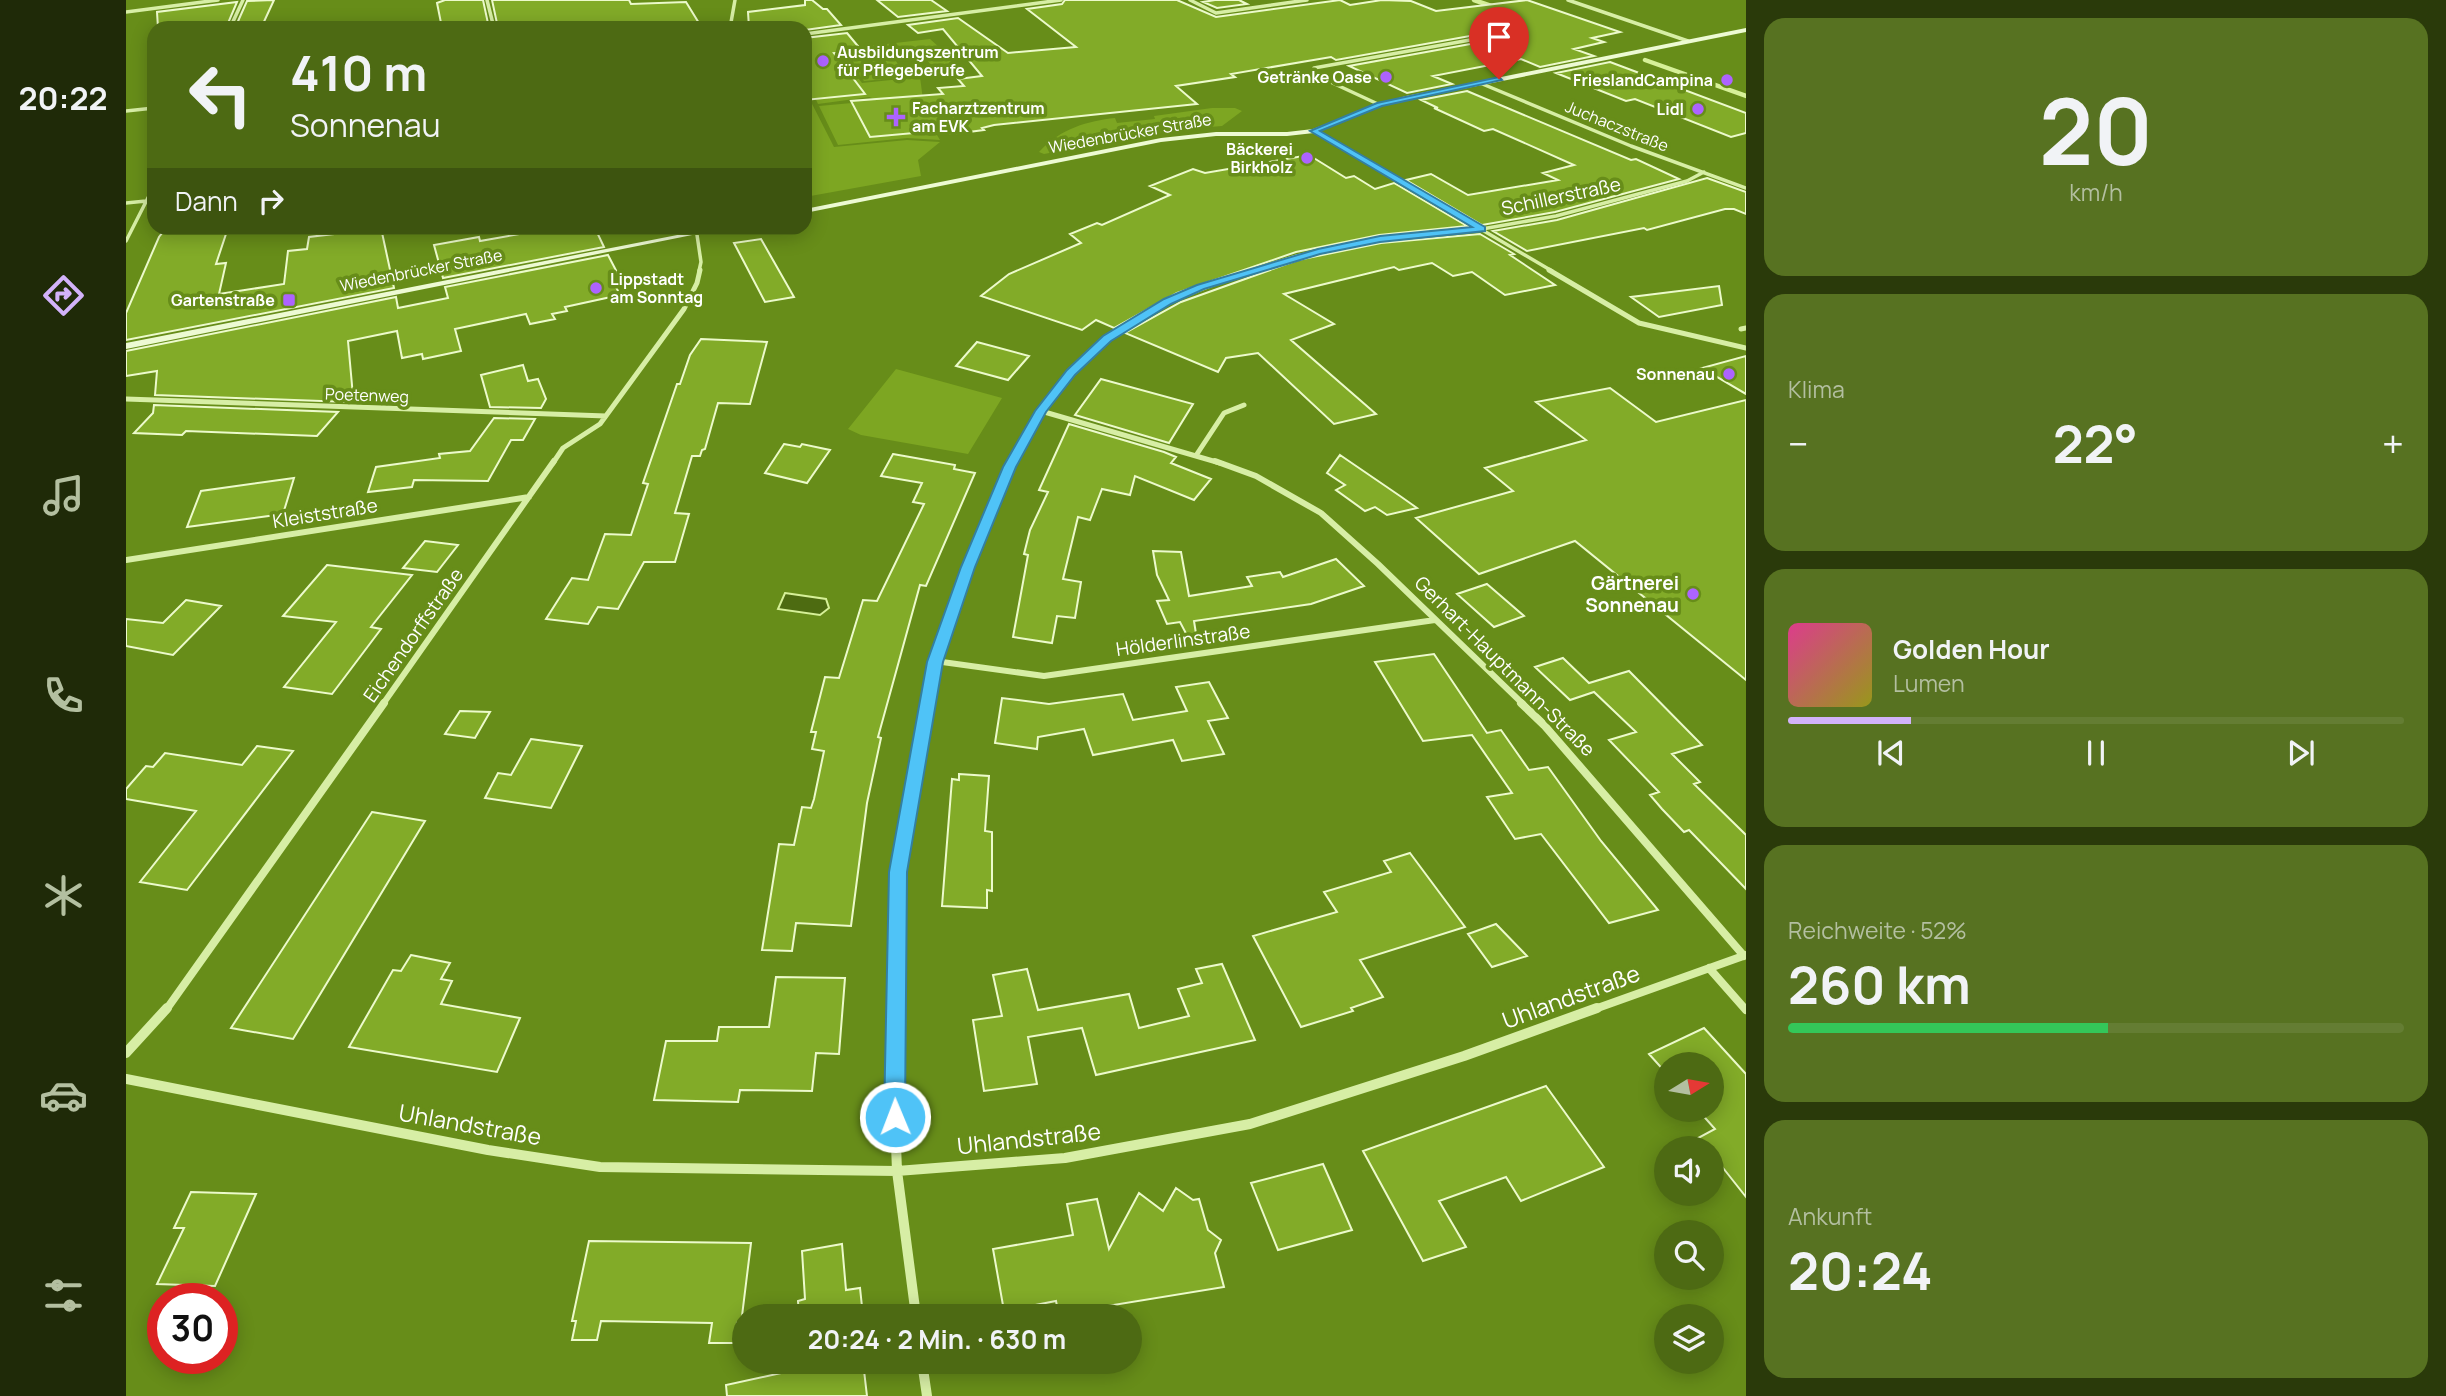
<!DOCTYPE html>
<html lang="de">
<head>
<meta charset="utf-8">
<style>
	body { margin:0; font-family:Manrope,sans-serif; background:#577221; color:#f1f3f6; height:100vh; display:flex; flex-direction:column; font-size:26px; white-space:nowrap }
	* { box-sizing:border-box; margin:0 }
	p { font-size:23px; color:#b3bfa0 }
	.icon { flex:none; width:38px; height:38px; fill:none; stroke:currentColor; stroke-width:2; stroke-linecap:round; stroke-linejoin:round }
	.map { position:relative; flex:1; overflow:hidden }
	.side { display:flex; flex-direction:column; gap:18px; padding:18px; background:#2a3a0a; width:700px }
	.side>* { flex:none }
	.banner { position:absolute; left:21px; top:21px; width:665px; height:214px; border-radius:21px; box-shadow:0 4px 18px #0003; background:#4d6a13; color:#f1f3f6; overflow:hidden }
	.needle { width:46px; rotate:79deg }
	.fabs { position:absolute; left:1528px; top:1052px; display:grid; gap:14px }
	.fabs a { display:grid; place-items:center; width:70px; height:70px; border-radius:50%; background:#4d6a13; box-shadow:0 4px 18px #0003; font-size:35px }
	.speed { position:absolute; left:21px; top:1283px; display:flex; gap:14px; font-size:35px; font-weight:700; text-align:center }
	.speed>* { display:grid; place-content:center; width:91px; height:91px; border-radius:50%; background:#4d6a13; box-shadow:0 4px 18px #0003; line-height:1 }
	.speed .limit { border:10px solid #d22; background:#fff; color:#111 }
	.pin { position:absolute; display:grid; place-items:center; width:60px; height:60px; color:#fff; margin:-72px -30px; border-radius:50% 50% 50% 0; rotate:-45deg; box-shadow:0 0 7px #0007 }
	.pin .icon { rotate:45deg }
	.me { position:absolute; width:77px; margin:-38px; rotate:359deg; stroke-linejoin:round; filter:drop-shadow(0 0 5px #0008) }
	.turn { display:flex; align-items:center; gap:24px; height:147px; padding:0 28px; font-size:32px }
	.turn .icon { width:91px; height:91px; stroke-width:2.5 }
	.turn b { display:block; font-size:49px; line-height:60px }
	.then { display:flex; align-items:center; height:66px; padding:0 28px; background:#0003; gap:14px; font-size:26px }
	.big { font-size:52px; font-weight:700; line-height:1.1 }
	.side .card { flex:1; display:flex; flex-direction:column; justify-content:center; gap:10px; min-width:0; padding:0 24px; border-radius:21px; background:#577221 }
	.side .dial { align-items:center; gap:0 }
	.dial b { font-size:91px; line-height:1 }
	.song { display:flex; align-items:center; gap:21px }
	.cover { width:84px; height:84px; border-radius:10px; background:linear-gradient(135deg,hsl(330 70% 55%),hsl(60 70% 35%)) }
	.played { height:7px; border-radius:4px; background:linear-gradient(90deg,#d2b2fa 20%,#647d33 20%) }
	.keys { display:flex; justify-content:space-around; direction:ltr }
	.heat { display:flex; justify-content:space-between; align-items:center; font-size:38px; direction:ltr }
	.charge { height:10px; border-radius:5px; background:linear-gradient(90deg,#34c759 52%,#647d33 0) }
	.trip { position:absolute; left:606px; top:1304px; width:410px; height:70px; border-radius:35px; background:#4d6a13; box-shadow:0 4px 18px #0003; font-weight:700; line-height:70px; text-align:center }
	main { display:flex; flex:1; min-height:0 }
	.dock { display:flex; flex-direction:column; width:126px; justify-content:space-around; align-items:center; background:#1f2a08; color:#b3bfa0 }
	.dock .icon { width:49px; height:49px }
	.dock .active { color:#d2b2fa }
	.dock b { font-size:32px; color:#f1f3f6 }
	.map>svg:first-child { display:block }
	.green { fill:#7da622 }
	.water { fill:#4d6b11; stroke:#d6f098; stroke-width:2 }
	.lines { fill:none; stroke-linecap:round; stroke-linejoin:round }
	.stream { stroke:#d6f098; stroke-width:4.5 }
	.building { fill:#82ab28; stroke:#ecfacb; stroke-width:2 }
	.street-far4 { stroke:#d7eea5; stroke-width:3.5 }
	.street-far3 { stroke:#d7eea5; stroke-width:5 }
	.street-far2 { stroke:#d7eea5; stroke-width:6 }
	.street-far1 { stroke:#d7eea5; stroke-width:8 }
	.street { stroke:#d7eea5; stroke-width:10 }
	.secondary { fill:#edfad3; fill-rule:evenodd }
	.route { fill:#4fc3f7; stroke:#337fa1; stroke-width:2 }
	.poi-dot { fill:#ad63ff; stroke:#678d19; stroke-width:2.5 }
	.labels { text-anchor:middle; stroke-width:7; stroke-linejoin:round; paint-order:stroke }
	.far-poi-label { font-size:16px; font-weight:bold; fill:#fff; stroke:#678d19; text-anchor:end }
	.far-street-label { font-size:16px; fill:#fff; stroke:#678d19 }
	.street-label { font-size:19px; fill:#fff; stroke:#678d19 }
	.poi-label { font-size:19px; font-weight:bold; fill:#fff; stroke:#678d19; text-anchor:end }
	.near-street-label { font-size:23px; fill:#fff; stroke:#678d19 }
</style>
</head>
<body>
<main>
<nav class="dock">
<b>20:22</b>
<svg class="icon active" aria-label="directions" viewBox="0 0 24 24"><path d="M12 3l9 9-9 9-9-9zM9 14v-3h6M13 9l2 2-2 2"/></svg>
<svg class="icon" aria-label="music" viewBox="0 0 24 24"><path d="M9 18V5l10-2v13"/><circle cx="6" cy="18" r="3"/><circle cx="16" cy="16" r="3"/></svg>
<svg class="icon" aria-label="phone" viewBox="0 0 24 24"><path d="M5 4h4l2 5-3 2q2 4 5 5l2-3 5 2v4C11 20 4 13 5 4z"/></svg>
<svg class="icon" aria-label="climate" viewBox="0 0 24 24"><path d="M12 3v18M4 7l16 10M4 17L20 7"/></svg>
<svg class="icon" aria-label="car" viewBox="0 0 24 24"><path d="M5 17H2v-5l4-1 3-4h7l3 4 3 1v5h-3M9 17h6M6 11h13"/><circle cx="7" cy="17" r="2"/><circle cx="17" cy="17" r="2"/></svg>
<svg class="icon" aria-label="filters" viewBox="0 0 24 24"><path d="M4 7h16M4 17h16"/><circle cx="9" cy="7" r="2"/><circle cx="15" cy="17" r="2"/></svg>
</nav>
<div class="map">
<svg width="1620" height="1396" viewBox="0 0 1620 1396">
	<rect width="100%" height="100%" fill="#678d19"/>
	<!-- green -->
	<path class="green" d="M804,39L842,73L798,77L790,66L804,64L797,54L767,57L774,67L787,66L793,76L738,81L719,56L741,53L744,51L743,46Z
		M726,70L736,83L794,77L799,115L743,97L692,104L679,76Z
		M682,96L708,147L781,140L814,142L792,160L795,176L679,197V97Z
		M726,103L744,137L800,132L803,136L811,135L814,140L781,138L712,145L693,106Z
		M1086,108H1109L1116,111L1096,126L1047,130L918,154L913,152C935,128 962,121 989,118L991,123L1029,119L1028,116Z
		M770,369L876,398L842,454L735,435L722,429Z"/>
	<!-- water -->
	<path class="water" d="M659,593L700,599L703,608L694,615L652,609Z"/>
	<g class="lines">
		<!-- stream -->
		<path class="stream" d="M1348,0L1374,9
			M1519,60L1620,96"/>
	</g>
	<!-- building -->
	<path class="building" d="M148,0L136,26L109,28L121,1Z
		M319,0H357L363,28H316L311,3Z
		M366,0H503L505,4L560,2L576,28H498L497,26L372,28Z
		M679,0H686L697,9H701L715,25L679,30L623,28L622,12L679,5Z
		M751,0H805L821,11L772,17Z
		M939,0H1051L1090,17L1214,0L1224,5L1256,0L1285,1L1310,11L1401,0L1494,32L1466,38L1478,42L1448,49L1468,56L1414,67L1395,59L1307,76L1326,84L1281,93L1223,66L1383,37L1397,38L1401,36V32L1383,29L1210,60L1205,57L1105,74L1109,77L1050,86L1071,104L868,125L856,128L858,130L835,133L824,134L821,130L744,137L725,101L817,94L812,88L838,86L832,79L856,76L817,29L792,33L782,25L832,18L882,53L950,47L901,9L936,4Z
		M1089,0H1113L1121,4L1091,8L1077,2Z
		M111,2L100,28H32L31,12Z
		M721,33L736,51L708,53L739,94L679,100V38Z
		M1484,62L1620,113V133L1605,137L1509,99L1500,101L1430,73Z
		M1341,91L1505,160L1510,159L1553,179L1429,212L1356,225L1280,180L1305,174L1342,195L1432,180L1417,173L1448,165L1367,129L1358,131L1308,108H1312L1295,100Z
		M1183,155L1220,178L1228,176L1249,189L1268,183L1341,226L1253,235L1170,252L1051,293L988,328L970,320L956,330L855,296L883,274L955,243L944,234L971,223L976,225L1044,195L1024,186L1067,169L1079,173Z
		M1581,178L1620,192V214L1608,209H1599L1521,230L1518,228L1401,251L1367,231L1431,220Z
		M64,228L62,233L102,228L90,264L100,263L93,294L158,284L162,251L181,249L183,237L208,234L210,229L221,228H255L268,288L0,340V313L33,237L37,232Z
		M428,228H469L478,247L317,278L308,245L353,237L354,241Z
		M1354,234L1388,254L1384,255L1429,285L1379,295L1346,272L1327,276L1306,263L1273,270L1268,267L1158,294L1208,324L1165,340L1250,414L1208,424L1132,353L1100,358L1092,372L999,333L1055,302L1172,260L1255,243Z
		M635,239L668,297L639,302L608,243Z
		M482,255L495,280L487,281L494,295L439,307L441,311L426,314L429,319L404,324L400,314L329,329L335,351L297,359L296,354L276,358L271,331L222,341L227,396L222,402L29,395L31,371L0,376V351L270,297L272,308L322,298L319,287Z
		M1593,286L1596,305L1533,317L1505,297Z
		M575,339L641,342L624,404L592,403L579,449L576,450L574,456H566L549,513L563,514L549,562H518L492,609L472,607L462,624L420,619L446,578L462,580L479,534L505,535L522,484L517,483L551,384H554L564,355Z
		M851,342L903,356L882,380L830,366Z
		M1620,356V394L1576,368Z
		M397,365L402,381L412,379L420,399L415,408L364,407L355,375Z
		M975,379L1067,404L1043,443L949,415Z
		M1484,388L1530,422L1620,400V680L1449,541L1353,574L1290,518L1387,491L1359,468L1460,440L1410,402Z
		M28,405L212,412L191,436L60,431L56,435L8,433L27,413Z
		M368,418L409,419L397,440H385L362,481L288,480L286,487L242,492L250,467L314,458L313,454L344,451Z
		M943,424L1038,452L1050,457L1045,463L1085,479L1068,500L1009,476L1004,495L976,489L964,520L952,517L937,579L955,582L949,618L931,616L926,643L887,637L902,555L898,554L904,530L922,492L913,490Z
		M658,444L674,447L676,444L704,450L681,483L639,473Z
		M767,454L829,465L828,469L849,473L800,586L794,585L752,737L755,738L741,803L725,926L670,923L666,951L636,950L653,844L668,845L676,807L685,808L688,799L698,751L686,749L690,732H685L699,677L713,678L737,600L751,601L798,504L787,502L796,483L755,476Z
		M1214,455L1274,496L1291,508L1261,515L1249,507L1239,511L1210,490L1219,485L1201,473Z
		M168,478L157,514L61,527L75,491Z
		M299,541L332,545L311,572L277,568Z
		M1027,551L1055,552L1063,596L1126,586L1121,577L1154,572L1157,577L1210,559L1238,586L1185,604L1068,621L1071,640L1065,643L1054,622L1041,624L1031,601L1043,600L1031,575Z
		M201,565L286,575L245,627L255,629L206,694L158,687L210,622L157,616Z
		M1361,584L1398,616L1368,627L1331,594Z
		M60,600L95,606L47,655L0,646V619L37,623Z
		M1308,654L1361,733L1375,730L1403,770L1422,767L1475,841L1532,910L1483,923L1415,834L1389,839L1361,797L1386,793L1346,735L1297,741L1249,662Z
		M1437,658L1463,683L1503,671L1576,745L1546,754L1574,782L1568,784L1620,835V889L1563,830L1558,832L1536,809L1524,795L1533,792L1483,740L1510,732L1468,692L1444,700L1409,667Z
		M1083,682L1102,718L1082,721L1098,754L1056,761L1047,740L967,755L958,729L912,737L911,749L869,743L876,698L923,704L997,694L1007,720L1061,711L1050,687Z
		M334,711L364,712L349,738L319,734Z
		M405,739L456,746L425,808L359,798L372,773L385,775Z
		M131,746L167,751L61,890L14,882L70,811L0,799V789L20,766L27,767L39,753L116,765Z
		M833,774L863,776L859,831L866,832V891L861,890V908L816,906L826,779L833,780Z
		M246,812L299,821L167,1039L105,1028Z
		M1284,853L1339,927L1234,960L1257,997L1225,1008L1227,1011L1175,1027L1127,936L1211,912L1198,892L1265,872L1258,861Z
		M1370,924L1401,956L1366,967L1342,934Z
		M285,955L324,963L315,979L326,981L315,1004L394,1018L371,1072L223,1047L267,970L275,971Z
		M1096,964L1129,1040L970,1075L956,1028L902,1037L911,1084L858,1091L847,1020L876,1016L867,975L901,969L912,1010L1003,994L1013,1028L1063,1016L1052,989L1076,983L1070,969Z
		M650,977L719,978L713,1054L690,1053L686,1091L614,1090L612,1102L528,1100L540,1041H591L593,1027H643Z
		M1578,1028L1620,1074V1197L1586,1154V1148H1580L1572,1138L1589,1129L1572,1110H1586V1064H1540V1073L1523,1054Z
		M1420,1086L1478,1167L1395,1201L1380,1177L1313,1201L1340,1247L1297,1261L1237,1151Z
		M1197,1164L1226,1230L1152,1250L1125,1183Z
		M1050,1188L1067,1200L1073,1199L1082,1230L1095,1240L1089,1253L1098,1287L975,1307L976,1310L964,1312L965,1316H933L930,1301L878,1311L867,1249L947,1235L941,1204L971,1199L983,1249L1013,1193L1037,1211Z
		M65,1192L130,1194L89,1286L31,1284L58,1228H48Z
		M463,1241L625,1243L615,1324L611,1323L609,1343H583L586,1323L475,1321L471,1340H446L450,1321H446Z
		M716,1244L720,1290L734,1288L737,1316H673L672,1301L679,1299L676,1251Z
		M669,1362H737L741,1396H601L600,1385L669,1370Z"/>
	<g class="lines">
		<!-- street-far4 -->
		<path class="street-far4" d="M361,0L368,28
			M1064,0L1090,13L1181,0
			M1442,0L1562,41
			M0,12L92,0
			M104,28L117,0
			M604,28L609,0
			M679,34L935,0
			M1354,83L1505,146L1620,188
			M1254,105L1185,73L1188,68L1383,33L1397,34
			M0,111L28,108
			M1188,131L1426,271
			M0,203L20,201
			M570,228L575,262L573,271
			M0,241L28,186
			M1123,271L1171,256L1254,239L1356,229L1430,216L1561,181L1578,172"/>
		<!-- street-far3 -->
		<path class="street-far3" d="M1423,270L1513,323L1620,348
			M1615,329L1620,328
			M0,399L480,416
			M915,411L1094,463
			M1071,454L1098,413L1118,405
			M427,463L437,448L474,424L558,309L571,283L574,270
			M885,463C903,432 920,401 944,373C991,319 1062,291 1128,270"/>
		<!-- street-far2 -->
		<path class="street-far2" d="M1089,461L1130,476L1195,513L1252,564L1397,704
			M0,560L403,497
			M809,661L918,676L1309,620
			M257,704L428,461
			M801,704L809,661L842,567L886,461"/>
		<!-- street-far1 -->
		<path class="street-far1" d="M1395,703L1418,725L1618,956
			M1583,968L1620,1010
			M40,1010L258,703
			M769,1010L772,872L802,703
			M1466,1010L1620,955"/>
		<!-- street -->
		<path class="street" d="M769,1008L768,1090L771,1171L790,1316
			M0,1053L41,1008
			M0,1079L362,1150L474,1167L771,1171L939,1158L1124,1124L1338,1056L1471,1008
			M796,1362L801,1396"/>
		<!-- secondary -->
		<path class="secondary" d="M1620,28V32L1281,100L1256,106L1188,133L1161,136H1090L1035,142L679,213V209L1035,138L1090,132H1161L1187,129L1252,104L1280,96Z
			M587,228H601L0,349V343Z"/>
	</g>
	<!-- route -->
	<path class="route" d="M1373,77L1376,80L1256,106L1194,131L1359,227V231L1254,242L1194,254L1078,289L1045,304L985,341L949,375L920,412L890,467L849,567L817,662L781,872L779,1117L776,1124L769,1128L761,1124L758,1117L763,872L801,662L835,567L877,467L909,411L941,370L977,336L1038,299L1071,285L1192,249L1254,236L1346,227L1184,131L1251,103Z"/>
	<!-- markers -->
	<g class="poi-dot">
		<circle cx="697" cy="61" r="7"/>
		<circle cx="1260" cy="77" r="7"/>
		<circle cx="1601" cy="80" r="7"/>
		<circle cx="1572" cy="109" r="7"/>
		<path d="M766.5 106.5h7v7h7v7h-7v7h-7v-7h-7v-7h7z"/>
		<circle cx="1181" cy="158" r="7"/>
		<circle cx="470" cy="288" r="7"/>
		<rect x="156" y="293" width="14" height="14" rx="3.5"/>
		<circle cx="1603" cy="374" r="7"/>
		<circle cx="1567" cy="594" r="7"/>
	</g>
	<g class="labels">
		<!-- far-poi labels -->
		<g class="far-poi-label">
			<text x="711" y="58" text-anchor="start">Ausbildungszentrum<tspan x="711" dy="18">für Pflegeberufe</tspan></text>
			<text x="1246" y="83">Getränke Oase</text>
			<text x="1587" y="86">FrieslandCampina</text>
			<text x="786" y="114" text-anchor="start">Facharztzentrum<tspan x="786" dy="18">am EVK</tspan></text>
			<text x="1558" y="115">Lidl</text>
			<text x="1167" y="155">Bäckerei<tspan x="1167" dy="18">Birkholz</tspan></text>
			<text x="484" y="285" text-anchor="start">Lippstadt<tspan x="484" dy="18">am Sonntag</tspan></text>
			<text x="149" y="306">Gartenstraße</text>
			<text x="1589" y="380">Sonnenau</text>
		</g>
		<!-- far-street labels -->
		<g class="far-street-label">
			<text transform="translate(1491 126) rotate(22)" y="6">Juchaczstraße</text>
			<text transform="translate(1004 133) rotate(-10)" y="6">Wiedenbrücker Straße</text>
			<text transform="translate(295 270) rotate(-11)" y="6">Wiedenbrücker Straße</text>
			<text transform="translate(241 395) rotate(2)" y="6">Poetenweg</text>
		</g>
		<!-- street labels -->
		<g class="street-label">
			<text transform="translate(1435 196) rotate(-12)" y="7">Schillerstraße</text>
			<text transform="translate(199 513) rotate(-9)" y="7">Kleiststraße</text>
			<text transform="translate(287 635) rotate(-55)" y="7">Eichendorffstraße</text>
			<text transform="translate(1057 640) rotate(-8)" y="7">Hölderlinstraße</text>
			<text transform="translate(1379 666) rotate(45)" y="7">Gerhart-Hauptmann-Straße</text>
		</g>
		<!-- poi labels -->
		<g class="poi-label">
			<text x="1553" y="590">Gärtnerei<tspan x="1553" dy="22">Sonnenau</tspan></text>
		</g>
		<!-- near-street labels -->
		<g class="near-street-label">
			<text transform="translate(1445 997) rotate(-20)" y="8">Uhlandstraße</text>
			<text transform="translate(344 1125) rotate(10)" y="8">Uhlandstraße</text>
			<text transform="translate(903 1139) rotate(-6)" y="8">Uhlandstraße</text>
		</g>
	</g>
</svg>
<div class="fabs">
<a><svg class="needle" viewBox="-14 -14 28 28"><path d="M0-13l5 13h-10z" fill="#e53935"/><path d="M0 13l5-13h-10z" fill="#b3bfa0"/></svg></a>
<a><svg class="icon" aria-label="sound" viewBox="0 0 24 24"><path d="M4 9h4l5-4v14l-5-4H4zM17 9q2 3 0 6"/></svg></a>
<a><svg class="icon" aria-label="search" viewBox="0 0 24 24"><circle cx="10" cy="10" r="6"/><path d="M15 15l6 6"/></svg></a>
<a><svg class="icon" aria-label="layers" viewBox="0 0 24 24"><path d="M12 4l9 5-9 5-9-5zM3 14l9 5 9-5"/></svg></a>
</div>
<div class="speed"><div class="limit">30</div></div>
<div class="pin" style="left:1373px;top:79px;background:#d93025"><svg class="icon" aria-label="arrive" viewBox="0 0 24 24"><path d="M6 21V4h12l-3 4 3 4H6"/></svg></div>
<svg class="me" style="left:769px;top:1117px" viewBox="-20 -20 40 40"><circle r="17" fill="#4fc3f7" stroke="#fff" stroke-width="3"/><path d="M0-11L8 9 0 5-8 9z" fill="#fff"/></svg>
<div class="trip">20:24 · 2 Min. · 630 m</div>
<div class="banner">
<div class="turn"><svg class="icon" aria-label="left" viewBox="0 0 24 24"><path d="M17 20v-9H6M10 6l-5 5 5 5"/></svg><div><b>410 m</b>Sonnenau</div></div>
<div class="then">Dann<svg class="icon" aria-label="right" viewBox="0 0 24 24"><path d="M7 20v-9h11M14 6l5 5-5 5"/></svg></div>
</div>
</div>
<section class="side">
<div class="card dial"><b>20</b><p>km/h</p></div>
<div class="card"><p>Klima</p>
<div class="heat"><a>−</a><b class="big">22°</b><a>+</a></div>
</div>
<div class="card">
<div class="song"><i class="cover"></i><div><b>Golden Hour</b><p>Lumen</p></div></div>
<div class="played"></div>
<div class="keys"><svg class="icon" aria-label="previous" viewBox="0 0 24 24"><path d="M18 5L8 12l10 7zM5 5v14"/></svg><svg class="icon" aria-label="pause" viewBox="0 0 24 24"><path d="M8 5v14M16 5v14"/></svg><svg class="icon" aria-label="next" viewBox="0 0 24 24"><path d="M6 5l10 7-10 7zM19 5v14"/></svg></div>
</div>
<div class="card"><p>Reichweite · 52%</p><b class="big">260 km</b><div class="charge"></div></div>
<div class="card"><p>Ankunft</p><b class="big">20:24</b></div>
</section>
</main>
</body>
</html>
